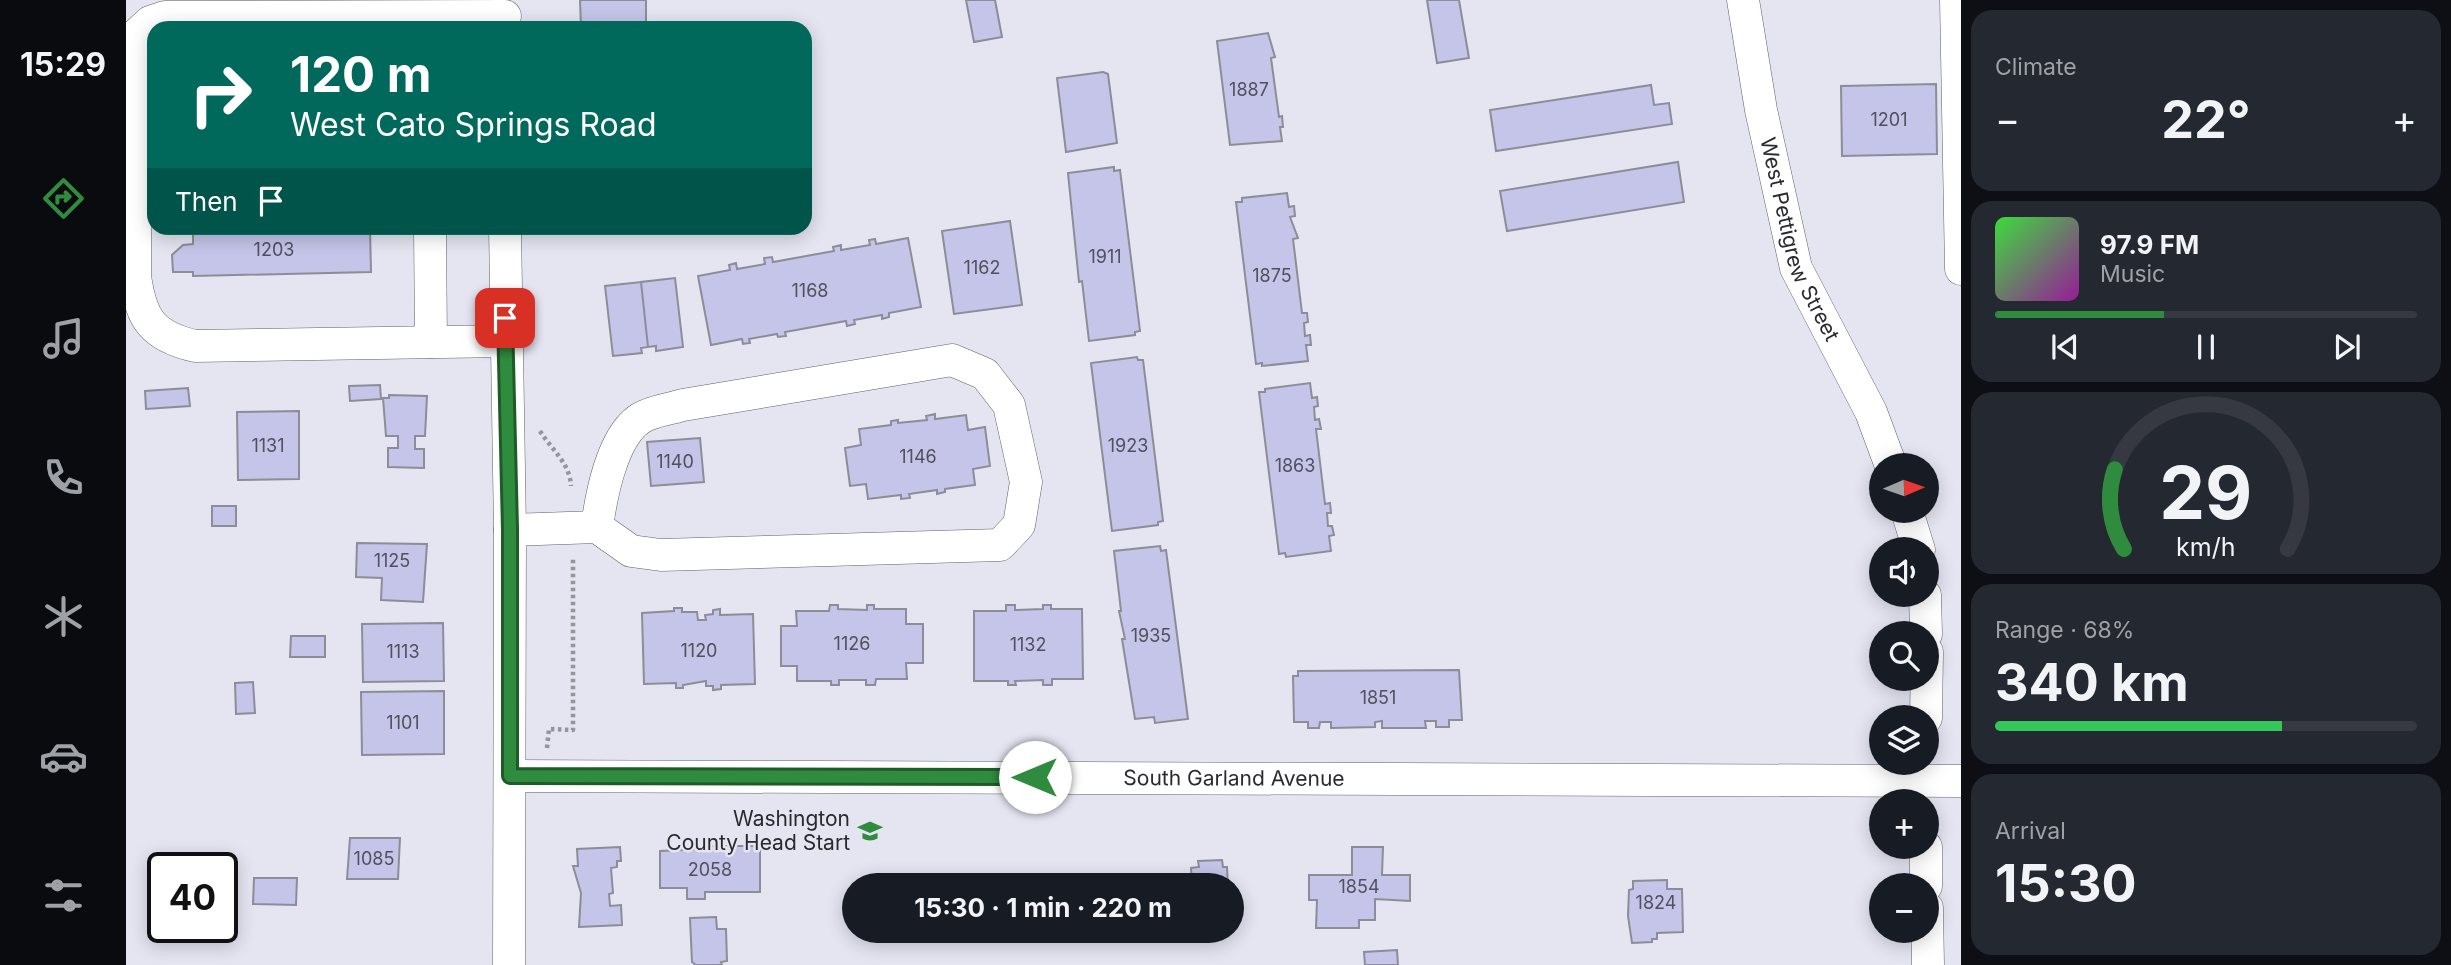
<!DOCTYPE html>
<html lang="en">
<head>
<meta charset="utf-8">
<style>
	body { margin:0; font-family:Inter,sans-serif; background:#242831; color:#f1f3f6; height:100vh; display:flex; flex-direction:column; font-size:26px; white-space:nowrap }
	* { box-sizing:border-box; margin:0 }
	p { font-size:23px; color:#9ea1a6 }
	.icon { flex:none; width:38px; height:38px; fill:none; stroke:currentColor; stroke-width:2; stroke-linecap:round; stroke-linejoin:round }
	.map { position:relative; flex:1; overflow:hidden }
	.details { display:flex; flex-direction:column; gap:10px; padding:10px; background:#0d0f14; width:490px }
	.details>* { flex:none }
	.top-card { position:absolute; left:21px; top:21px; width:665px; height:214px; border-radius:21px; box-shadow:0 4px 18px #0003; background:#00695c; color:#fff; overflow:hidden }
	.needle { width:46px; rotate:88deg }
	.buttons { position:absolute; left:1743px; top:453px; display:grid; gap:14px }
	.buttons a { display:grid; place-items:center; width:70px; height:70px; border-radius:50%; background:#171b24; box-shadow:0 4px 18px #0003; font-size:35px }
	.speed { position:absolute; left:21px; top:852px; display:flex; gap:14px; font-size:35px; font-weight:700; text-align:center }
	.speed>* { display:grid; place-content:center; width:91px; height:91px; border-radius:50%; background:#171b24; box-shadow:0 4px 18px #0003; line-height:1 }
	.speed .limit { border:4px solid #111; border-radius:10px; background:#fff; color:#111 }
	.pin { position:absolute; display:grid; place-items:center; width:60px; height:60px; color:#fff; margin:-30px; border-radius:14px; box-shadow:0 4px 10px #0006 }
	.me { position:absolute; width:77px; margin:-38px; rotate:270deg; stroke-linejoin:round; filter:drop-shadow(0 0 5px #0008) }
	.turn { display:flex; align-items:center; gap:24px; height:147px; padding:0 28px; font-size:32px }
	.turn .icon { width:91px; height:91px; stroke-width:2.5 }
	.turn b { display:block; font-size:49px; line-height:60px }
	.then { display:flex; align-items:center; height:66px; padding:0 28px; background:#0003; gap:14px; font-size:26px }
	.big { font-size:52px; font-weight:700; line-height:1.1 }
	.details .tile { flex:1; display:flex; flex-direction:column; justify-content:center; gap:10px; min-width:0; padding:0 24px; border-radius:21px; background:#242831 }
	.details .dial { align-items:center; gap:0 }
	.dial svg { height:182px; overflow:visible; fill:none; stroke:#363941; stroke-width:7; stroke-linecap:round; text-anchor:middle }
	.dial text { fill:#f1f3f6; stroke:none }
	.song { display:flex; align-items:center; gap:21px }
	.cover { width:84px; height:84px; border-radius:10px; background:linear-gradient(135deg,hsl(120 70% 55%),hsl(300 70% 35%)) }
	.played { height:7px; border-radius:4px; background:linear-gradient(90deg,#2f8c3e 40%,#363941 40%) }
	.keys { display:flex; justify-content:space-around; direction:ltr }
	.heat { display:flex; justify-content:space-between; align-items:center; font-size:38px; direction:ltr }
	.charge { height:10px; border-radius:5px; background:linear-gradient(90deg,#34c759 68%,#363941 0) }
	.trip { position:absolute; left:716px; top:873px; width:402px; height:70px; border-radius:35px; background:#171b24; box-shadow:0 4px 18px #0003; font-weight:700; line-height:70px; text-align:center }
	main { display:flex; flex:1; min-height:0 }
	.menu { display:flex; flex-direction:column; width:126px; justify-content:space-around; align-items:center; background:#090b0e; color:#9ea1a6 }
	.menu .icon { width:49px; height:49px }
	.menu .selected { color:#2f8c3e }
	.menu b { font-size:32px; color:#f1f3f6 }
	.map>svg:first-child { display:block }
	.building { fill:#c4c5e8; stroke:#8c8d98; stroke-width:2 }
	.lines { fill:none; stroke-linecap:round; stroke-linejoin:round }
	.minor-casing { stroke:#5f606a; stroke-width:33 }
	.path { stroke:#94959d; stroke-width:4.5; stroke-dasharray:3.5 3.5; stroke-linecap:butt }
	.minor { stroke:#fff; stroke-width:32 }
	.route-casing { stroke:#1f5b28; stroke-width:18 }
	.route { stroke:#2f8c3e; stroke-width:12 }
	.labels { text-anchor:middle; stroke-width:5; stroke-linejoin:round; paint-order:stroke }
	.number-label { font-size:18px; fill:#50515c }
	.street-label { font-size:21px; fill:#292a2e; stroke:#e4e5f1 }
	.poi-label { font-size:21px; fill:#292a2e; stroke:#e4e5f1; text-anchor:end }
</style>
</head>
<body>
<main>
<nav class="menu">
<b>15:29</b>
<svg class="icon selected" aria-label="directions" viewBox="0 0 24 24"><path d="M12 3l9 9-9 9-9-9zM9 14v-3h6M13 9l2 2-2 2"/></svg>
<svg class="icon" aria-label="music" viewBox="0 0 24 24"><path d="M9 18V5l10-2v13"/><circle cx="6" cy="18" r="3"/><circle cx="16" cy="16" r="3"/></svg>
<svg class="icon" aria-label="phone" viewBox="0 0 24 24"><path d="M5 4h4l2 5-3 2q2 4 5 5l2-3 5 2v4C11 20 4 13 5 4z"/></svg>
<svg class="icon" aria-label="climate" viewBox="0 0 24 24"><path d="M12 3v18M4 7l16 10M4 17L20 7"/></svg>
<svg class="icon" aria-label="car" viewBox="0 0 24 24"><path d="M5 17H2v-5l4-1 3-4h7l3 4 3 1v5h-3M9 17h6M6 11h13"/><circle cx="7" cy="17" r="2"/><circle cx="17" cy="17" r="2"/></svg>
<svg class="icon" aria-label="filters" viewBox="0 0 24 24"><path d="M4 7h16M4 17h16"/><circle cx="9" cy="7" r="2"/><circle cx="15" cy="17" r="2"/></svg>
</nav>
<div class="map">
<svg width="1835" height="965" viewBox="0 0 1835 965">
	<rect width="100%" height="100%" fill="#e4e5f1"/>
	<!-- building -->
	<path class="building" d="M454,0H520V28H455Z
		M840,0H869L876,37L848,42Z
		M1301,0H1333L1343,58L1311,63Z
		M1142,33L1149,57L1145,58L1153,117L1156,116L1157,127H1154L1156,141L1104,145L1091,41Z
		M977,72L982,74L991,143L940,152L931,78Z
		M1810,84L1811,154L1716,156L1715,86Z
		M1525,85L1528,105L1543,103L1546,124L1370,151L1364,110Z
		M1552,162L1558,202L1381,231L1374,191Z
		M988,167V171L994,170L1014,331L1009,332V335L963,341L956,281L953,282L942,173Z
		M1161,193L1163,207L1168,206L1169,216L1164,217L1172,238L1167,239L1176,313H1181L1182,322L1178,323L1179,336L1184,335L1185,345H1180L1182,361L1136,366V363L1130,364L1110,202H1116V198Z
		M884,221L896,305L828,314L816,231Z
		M67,228H244L245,272L67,276V272H47L46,255L57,245L67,244Z
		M782,238L795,307L763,313V317L756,319V315L728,320L729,324L721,326L720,321L659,332L660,336L652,337L651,334L623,339L624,343L617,344L616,339L585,345L572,276L604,270L603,265L610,263L611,269L639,264L638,258L646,257L647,262L708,251L707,247L715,245V250L744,245L743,240L749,239L750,244Z
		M549,278L557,347L530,351V346L522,347L515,282Z
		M515,282L522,347L515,348L516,353L487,356L479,286Z
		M1011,357L1012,360H1017L1037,521L1032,522V525L986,531L965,363Z
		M1184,383L1186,398L1191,397L1192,406L1188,407L1189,420L1193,419L1195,429H1190L1199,504L1204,503L1205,513H1201L1202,526H1206L1208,535L1203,536L1205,551L1160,557L1159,553L1153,554L1133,392H1139V389Z
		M254,385L255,399L224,401L223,386Z
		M62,388L64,406L20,409L19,391Z
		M263,395L301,396L299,436H289V449H298V468L262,467V448H272V436H260L257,398H263Z
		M173,411V479L112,480L111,412Z
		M809,414V419L840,415L842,430L859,427L864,466L847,469L849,485L819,489V492L811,494V490L783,494L784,498L775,499V495L742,499L740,484L724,486L719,448L735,445L733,429L765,425V421L772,420V423L801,420L800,416Z
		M574,438L578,482L525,486L521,442Z
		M86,506H110V526H86Z
		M231,543L301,544L297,602L255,600L256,578L230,577Z
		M1034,546L1035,551L1040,550L1062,719L1029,723L1028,717L1009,719L996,639H999L993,611H995L988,551Z
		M704,605H712V609L741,610V605H748V609H780V624H797V663H780L781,679H750L749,685H740V680H713V685H705V681H671V666H655V626H671L670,611H703Z
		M880,605H889V610L917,609V605H925V609H956L957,679H926V685H917V680L889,681L890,685H882V681H848V611H880Z
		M548,608H556V612H571L572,620H580L579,615L587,614V610L594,609V615L627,614L629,684L595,685V689L587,690V686H580V681L557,685V688H550V683L518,684L516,613L548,611Z
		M317,623L318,681L237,682L236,624Z
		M165,636H199V657H164Z
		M1333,670L1336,720H1323V727H1310V721H1299L1300,728H1256V721L1249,722V727L1205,728V722H1194L1193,728H1182V722H1168L1167,676H1172V671Z
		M127,682L129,713L110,714L109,683Z
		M318,691V754L236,755L235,692Z
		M224,838H274L272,879H221Z
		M577,846H634V892H579V899H561V888H534V851L577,849Z
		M494,847L495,861H491V867L485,868L487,893L483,894L484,906L495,905L496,925L453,927L455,893L447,866H452L451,849Z
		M1226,847H1257L1256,875H1284V901L1249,899V920H1233V928H1190L1191,900H1183V875H1226Z
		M1096,860L1097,867H1101L1102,886H1066L1065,868L1073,867L1072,861Z
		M128,878H171L170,905L127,904Z
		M1541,880V889H1556L1557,932L1531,933V939H1526V942L1506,943L1502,916L1503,890L1507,889V881Z
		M590,917L591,929H600L601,961L595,962L596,965H570L566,962L564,918Z
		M1271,950L1272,965H1239L1238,952Z"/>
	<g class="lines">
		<!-- minor casing -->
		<g class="minor-casing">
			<g id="minor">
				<path id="s1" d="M1617,0L1635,110L1670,268L1745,412L1765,466"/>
				<path d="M1830,0L1835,269"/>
				<path d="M379,16L39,17L24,22L10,35L9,276C15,319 26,336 69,346L379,341"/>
				<path d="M304,228L305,342"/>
				<path d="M379,228L384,530L383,965"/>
				<path d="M1781,511L1793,550"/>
				<path d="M384,530L471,527L505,551L535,555L874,545L893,525L900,482L883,405L859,374L826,360L557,405C544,409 526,411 515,418C486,436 475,497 471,527"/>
				<path d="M1799,595L1800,634"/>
				<path d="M1800,718L1801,652"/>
				<path id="s2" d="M384,776L1835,781"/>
				<path d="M1800,847V886"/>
				<path d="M1801,908L1802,965"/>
			</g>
		</g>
		<!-- path -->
		<path class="path" d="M414,431C425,449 444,463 445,486
			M421,748L423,729L447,730V557"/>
		<!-- minor -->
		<use href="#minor" class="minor"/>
	</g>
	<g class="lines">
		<!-- route casing -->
		<g class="route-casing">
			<path id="route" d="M379,318L384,530V776L909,777"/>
		</g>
		<!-- route -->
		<use href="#route" class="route"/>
	</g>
	<!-- icons -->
	<defs>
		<g id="school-bare" transform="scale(1.89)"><path d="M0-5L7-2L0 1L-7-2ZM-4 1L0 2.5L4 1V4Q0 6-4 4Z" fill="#2f8c3e" stroke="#e4e5f1" stroke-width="2.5" paint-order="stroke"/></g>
	</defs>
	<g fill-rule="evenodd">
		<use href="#school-bare" x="744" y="831"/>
	</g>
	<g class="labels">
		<!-- number labels -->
		<g class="number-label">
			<text x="1123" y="96">1887</text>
			<text x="1763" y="126">1201</text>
			<text x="148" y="256">1203</text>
			<text x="979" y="263">1911</text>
			<text x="856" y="274">1162</text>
			<text x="1146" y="282">1875</text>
			<text x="684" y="297">1168</text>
			<text x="142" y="452">1131</text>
			<text x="1002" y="452">1923</text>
			<text x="792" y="463">1146</text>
			<text x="549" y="468">1140</text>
			<text x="1169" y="472">1863</text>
			<text x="266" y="567">1125</text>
			<text x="1025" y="642">1935</text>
			<text x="726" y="650">1126</text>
			<text x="902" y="651">1132</text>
			<text x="573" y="657">1120</text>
			<text x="277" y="658">1113</text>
			<text x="1252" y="704">1851</text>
			<text x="277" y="729">1101</text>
			<text x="248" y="865">1085</text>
			<text x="584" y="876">2058</text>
			<text x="1233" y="893">1854</text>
			<text x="1530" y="909">1824</text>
		</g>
		<!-- street labels -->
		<g class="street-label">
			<text dy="7" stroke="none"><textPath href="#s1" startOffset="247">West Pettigrew Street</textPath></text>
			<text dy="7" stroke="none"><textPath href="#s2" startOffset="724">South Garland Avenue</textPath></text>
		</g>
		<!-- poi labels -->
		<g class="poi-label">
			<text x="724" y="826">Washington<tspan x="724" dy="24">County Head Start</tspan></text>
		</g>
	</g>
</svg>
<div class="buttons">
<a><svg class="needle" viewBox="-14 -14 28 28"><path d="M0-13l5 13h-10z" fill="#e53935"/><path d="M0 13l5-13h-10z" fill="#9ea1a6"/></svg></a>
<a><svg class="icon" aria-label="sound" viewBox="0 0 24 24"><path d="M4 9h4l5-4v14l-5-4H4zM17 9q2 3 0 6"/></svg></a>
<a><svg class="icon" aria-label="search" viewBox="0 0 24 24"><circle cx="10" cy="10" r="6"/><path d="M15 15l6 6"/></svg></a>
<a><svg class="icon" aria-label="layers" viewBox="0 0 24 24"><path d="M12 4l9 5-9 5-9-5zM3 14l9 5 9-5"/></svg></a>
<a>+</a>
<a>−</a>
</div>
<div class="speed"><div class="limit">40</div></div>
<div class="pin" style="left:379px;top:318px;background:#d93025"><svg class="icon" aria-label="arrive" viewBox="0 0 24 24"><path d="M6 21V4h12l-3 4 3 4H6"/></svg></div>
<svg class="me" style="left:909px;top:777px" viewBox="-20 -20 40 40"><circle r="19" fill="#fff"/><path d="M0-13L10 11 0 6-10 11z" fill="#2f8c3e"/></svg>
<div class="trip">15:30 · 1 min · 220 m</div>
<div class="top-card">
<div class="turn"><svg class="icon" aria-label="right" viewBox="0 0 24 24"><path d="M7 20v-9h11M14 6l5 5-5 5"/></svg><div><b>120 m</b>West Cato Springs Road</div></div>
<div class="then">Then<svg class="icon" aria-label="arrive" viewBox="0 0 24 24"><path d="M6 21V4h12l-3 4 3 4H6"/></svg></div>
</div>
</div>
<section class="details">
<div class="tile"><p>Climate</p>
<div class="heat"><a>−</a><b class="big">22°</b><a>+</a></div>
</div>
<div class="tile">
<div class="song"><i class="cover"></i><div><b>97.9 FM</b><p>Music</p></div></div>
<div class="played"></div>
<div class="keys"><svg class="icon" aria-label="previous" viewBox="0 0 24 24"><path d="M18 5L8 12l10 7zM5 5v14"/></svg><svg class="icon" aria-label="pause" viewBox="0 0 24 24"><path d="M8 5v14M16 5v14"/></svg><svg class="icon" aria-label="next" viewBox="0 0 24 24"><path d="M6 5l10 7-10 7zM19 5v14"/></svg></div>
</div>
<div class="tile dial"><svg viewBox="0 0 100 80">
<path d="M14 69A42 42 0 1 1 86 69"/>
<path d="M14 69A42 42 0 0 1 10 34" stroke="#2f8c3e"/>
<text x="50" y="56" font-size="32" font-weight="700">29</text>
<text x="50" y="72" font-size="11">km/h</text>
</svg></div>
<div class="tile"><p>Range · 68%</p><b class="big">340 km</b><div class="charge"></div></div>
<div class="tile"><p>Arrival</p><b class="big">15:30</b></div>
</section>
</main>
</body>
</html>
